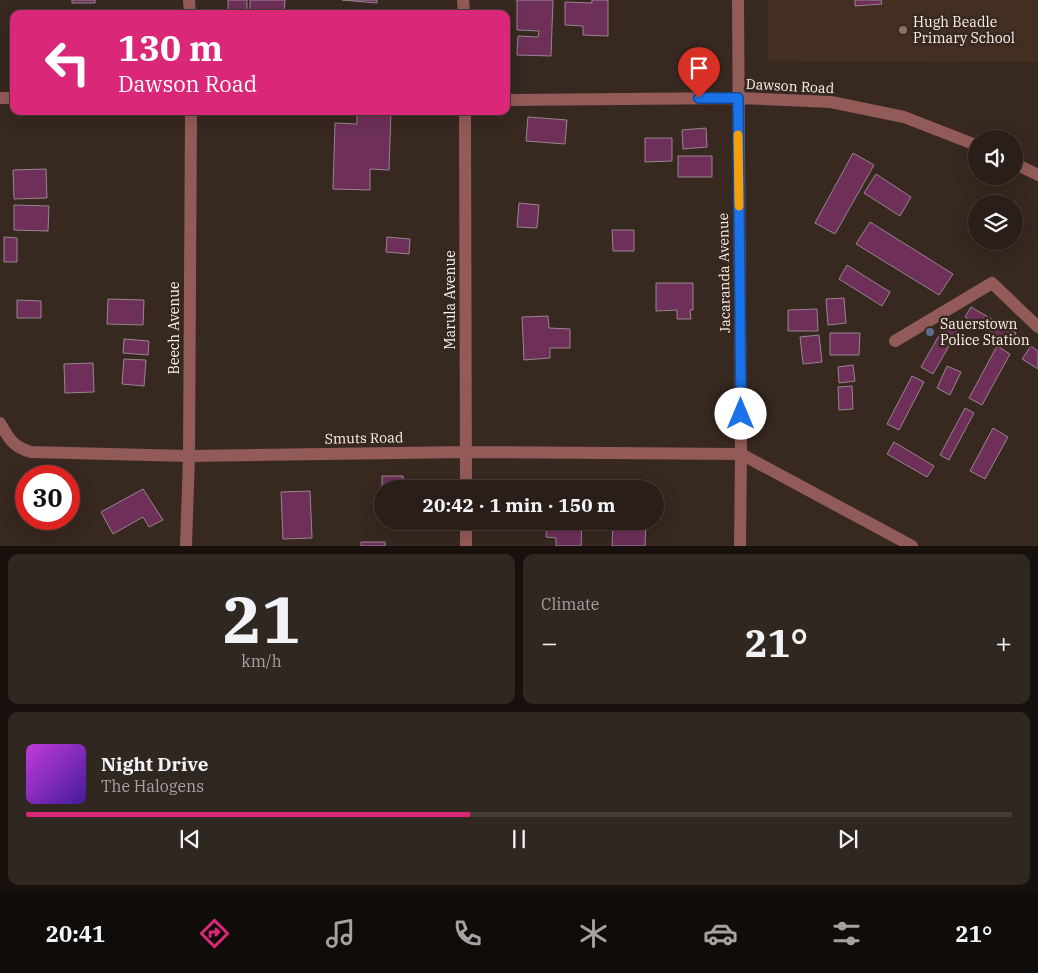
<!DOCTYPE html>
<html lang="en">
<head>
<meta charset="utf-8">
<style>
	body { margin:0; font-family:"IBM Plex Serif",serif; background:#312721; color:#f1f3f6; height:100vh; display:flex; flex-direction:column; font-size:19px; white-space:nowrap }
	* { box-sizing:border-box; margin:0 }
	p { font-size:16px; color:#a5a2a2 }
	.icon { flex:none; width:28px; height:28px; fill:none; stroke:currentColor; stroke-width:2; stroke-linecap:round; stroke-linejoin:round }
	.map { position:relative; height:546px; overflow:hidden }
	.drawer { display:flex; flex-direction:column; gap:8px; padding:8px; background:#17100d; flex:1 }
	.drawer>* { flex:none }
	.banner { position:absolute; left:10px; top:10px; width:500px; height:105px; border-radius:10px; box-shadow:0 5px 20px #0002,0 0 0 1px #453c37; background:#db2777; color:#fff; overflow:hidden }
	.controls { position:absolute; left:968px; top:130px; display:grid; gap:10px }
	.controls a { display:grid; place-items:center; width:55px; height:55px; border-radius:50%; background:#291e18; box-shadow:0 5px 20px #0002,0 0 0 1px #453c37; font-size:25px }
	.speed { position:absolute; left:15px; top:465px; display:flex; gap:10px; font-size:25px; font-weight:700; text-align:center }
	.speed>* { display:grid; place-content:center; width:65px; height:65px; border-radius:50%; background:#291e18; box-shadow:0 5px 20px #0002,0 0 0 1px #453c37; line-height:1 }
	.speed .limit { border:8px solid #d22; background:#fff; color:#111 }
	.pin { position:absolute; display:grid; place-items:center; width:42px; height:42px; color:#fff; margin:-51px -21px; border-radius:50% 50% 50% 0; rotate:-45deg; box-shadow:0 0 5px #0007 }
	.pin .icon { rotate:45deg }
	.me { position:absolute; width:55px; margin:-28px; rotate:0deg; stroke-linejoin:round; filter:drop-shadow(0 0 4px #0008) }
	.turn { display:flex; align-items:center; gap:18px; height:105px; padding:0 25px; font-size:22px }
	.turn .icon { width:65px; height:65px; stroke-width:2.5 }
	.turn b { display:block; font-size:35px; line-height:42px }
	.big { font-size:38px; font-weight:800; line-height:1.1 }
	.drawer .card { flex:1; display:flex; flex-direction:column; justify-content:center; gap:8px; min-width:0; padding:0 18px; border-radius:10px; background:#312721 }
	.drawer .dial { align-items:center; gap:0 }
	.dial b { font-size:65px; line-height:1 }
	.song { display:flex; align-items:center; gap:15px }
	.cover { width:60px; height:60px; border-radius:8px; background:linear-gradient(135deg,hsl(290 70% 55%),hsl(260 70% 35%)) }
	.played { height:5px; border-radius:2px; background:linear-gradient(90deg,#db2777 45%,#453c37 45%) }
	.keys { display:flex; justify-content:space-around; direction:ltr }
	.heat { display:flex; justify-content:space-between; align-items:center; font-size:28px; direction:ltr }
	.drawer .tiles { flex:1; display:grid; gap:8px; grid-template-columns:1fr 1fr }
	.card:last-child { grid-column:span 2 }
	.trip { position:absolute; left:374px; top:480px; width:290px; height:50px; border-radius:25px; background:#291e18; box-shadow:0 5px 20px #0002,0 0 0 1px #453c37; font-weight:800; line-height:50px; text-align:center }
	.dock { display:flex; height:80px; justify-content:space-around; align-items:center; background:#100c0a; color:#a5a2a2 }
	.dock .icon { width:35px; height:35px }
	.dock .selected { color:#db2777 }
	.dock b { font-size:22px; color:#f1f3f6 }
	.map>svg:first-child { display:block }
	.built { fill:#432e22 }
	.building { fill:#6e3059; stroke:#97858f }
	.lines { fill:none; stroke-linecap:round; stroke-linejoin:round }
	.minor { stroke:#935b57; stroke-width:12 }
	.route-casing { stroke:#114b97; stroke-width:12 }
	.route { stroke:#1a73e8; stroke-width:9 }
	.slow { stroke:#f59e0b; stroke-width:9 }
	.education-dot { fill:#8d6e63; stroke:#372820; stroke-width:2 }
	.service-dot { fill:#5c6f8a; stroke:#372820; stroke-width:2 }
	.labels { text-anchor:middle; stroke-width:5; stroke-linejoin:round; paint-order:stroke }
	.poi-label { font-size:14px; fill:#fbf1eb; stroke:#372820; text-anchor:start }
	.street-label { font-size:14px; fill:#fbf1eb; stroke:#372820 }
</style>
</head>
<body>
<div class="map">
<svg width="1038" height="546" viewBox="0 0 1038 546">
	<rect width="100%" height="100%" fill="#372820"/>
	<!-- built -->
	<path class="built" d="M768,0H1038V62L768,61Z"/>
	<!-- building -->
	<path class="building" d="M72,0H95V3H72Z
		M228,0H247V14H228Z
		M250,0H285L284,14H250Z
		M342,0H377V3Z
		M517,0H553L551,56L517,55L518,36L538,37L539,31L517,30Z
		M592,0H608V36L583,35V26L565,25V2L592,3Z
		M855,0H881L882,4L855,6Z
		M357,111H391L389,170L370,169V190L333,189L335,123L357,124Z
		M528,117L567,120L565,144L526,141Z
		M706,128L707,147L683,149L682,130Z
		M645,138H672V161L645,162Z
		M853,153L874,165L835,234L815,223Z
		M678,156H712V177H678Z
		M46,169L47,198L14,199L13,170Z
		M876,174L911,197L900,216L864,193Z
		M519,203L539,205L537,228L517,227Z
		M14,205L49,206L48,231L14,230Z
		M870,222L953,274L939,295L856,244Z
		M612,230H634V251H613Z
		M4,237L17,238V262H4Z
		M387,237L410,239L409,254L386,252Z
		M847,265L890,292L882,306L839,279Z
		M656,283H693V310H690L691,319H677V310L656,311Z
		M844,298L846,323L828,325L826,299Z
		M108,299L144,300L143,325L107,324Z
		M17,300L41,301V318H17Z
		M971,307L1016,333L1010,343L965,317Z
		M817,309L818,331H788V310Z
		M548,316L549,328L570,329V348H550V358L524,360L522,317Z
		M945,325L957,332L933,374L921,367Z
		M830,333H860L859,355H830Z
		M819,335L822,362L803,364L800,337Z
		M124,339L149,341L148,355L123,353Z
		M997,346L1010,354L982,405L969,398Z
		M1031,346L1038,351V369L1022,359Z
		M124,359L146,360L144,386L122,384Z
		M93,363L94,392L65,393L64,364Z
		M853,365L855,381L839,383L838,367Z
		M947,366L961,372L950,395L937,388Z
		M912,376L924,382L899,430L887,424Z
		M852,386L853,409L839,410L838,387Z
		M965,408L974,413L949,460L940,455Z
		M993,428L1008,437L985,479L970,471Z
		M894,442L934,466L927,477L887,454Z
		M382,476H403V489H382V518Z
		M143,489L163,520L149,527L143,517L113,534L101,512Z
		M310,491L312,538L283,539L281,492Z
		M547,521H582L581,546H556V538L546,537Z
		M613,521H646L645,546H612Z
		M361,542H385V546H361Z"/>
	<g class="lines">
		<!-- minor -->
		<path class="minor" d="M189,0L190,14
			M463,0L464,14
			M738,0L741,454L740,546
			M0,98H14
			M506,100L738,98L831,102L904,117L976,145
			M465,111L466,489
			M1014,163L1038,175
			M895,341L992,283L1038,327
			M0,423C9,439 13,447 31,452L189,456L466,452L741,454L912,546
			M186,546L189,456L191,111
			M466,546V521"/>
	</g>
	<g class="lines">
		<!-- route casing -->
		<g class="route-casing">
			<path id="route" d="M699,98H738L741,414"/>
		</g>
		<!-- route -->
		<use href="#route" class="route"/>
		<!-- slow -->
		<path class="slow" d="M738,135L739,206"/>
	</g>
	<!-- markers -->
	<circle class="education-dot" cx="903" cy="30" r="5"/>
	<circle class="service-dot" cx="930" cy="332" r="5"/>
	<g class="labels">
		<!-- poi labels -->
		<g class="poi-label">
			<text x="913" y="27">Hugh Beadle<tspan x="913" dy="16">Primary School</tspan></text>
			<text x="940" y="329">Sauerstown<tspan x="940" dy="16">Police Station</tspan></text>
		</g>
		<!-- street labels -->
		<g class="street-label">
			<text transform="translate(790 86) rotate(3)" y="5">Dawson Road</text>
			<text transform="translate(724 273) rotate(-91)" y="5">Jacaranda Avenue</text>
			<text transform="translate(450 300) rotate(-90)" y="5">Marula Avenue</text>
			<text transform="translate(174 328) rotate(-90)" y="5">Beech Avenue</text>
			<text transform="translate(364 438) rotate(-1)" y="5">Smuts Road</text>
		</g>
	</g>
</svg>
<div class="controls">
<a><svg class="icon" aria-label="sound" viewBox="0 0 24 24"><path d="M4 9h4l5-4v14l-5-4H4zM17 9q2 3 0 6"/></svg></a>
<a><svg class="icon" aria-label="layers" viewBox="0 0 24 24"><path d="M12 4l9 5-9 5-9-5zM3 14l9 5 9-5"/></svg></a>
</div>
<div class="speed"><div class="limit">30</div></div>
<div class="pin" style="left:699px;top:98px;background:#d93025"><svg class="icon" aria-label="arrive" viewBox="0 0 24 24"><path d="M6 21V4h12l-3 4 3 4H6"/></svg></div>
<svg class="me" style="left:741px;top:414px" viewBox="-20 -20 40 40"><circle r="19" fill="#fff"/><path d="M0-13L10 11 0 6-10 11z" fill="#1a73e8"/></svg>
<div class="trip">20:42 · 1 min · 150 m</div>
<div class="banner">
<div class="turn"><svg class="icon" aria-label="left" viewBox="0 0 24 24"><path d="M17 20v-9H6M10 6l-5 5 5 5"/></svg><div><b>130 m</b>Dawson Road</div></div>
</div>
</div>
<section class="drawer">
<div class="tiles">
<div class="card dial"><b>21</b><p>km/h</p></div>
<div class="card"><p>Climate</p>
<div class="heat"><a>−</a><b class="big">21°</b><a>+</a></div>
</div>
<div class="card">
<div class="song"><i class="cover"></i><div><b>Night Drive</b><p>The Halogens</p></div></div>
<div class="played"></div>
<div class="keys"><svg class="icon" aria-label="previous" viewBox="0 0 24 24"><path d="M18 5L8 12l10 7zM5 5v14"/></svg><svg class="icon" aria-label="pause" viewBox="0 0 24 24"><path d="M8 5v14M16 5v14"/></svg><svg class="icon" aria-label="next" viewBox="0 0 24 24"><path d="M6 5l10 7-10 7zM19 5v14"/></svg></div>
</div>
</div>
</section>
<nav class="dock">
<b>20:41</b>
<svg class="icon selected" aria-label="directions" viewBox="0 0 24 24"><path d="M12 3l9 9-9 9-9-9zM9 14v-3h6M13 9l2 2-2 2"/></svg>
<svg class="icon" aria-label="music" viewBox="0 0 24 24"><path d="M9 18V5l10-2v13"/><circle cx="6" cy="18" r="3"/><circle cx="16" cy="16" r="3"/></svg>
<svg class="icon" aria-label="phone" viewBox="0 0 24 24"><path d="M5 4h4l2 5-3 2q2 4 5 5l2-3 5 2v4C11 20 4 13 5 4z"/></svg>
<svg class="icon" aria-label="climate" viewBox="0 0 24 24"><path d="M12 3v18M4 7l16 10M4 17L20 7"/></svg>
<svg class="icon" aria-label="car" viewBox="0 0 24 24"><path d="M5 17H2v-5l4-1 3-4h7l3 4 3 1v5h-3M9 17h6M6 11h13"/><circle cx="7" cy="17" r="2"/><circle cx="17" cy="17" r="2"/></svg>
<svg class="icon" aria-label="filters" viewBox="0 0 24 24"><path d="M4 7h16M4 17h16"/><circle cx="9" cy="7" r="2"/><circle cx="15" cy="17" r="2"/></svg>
<b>21°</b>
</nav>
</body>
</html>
